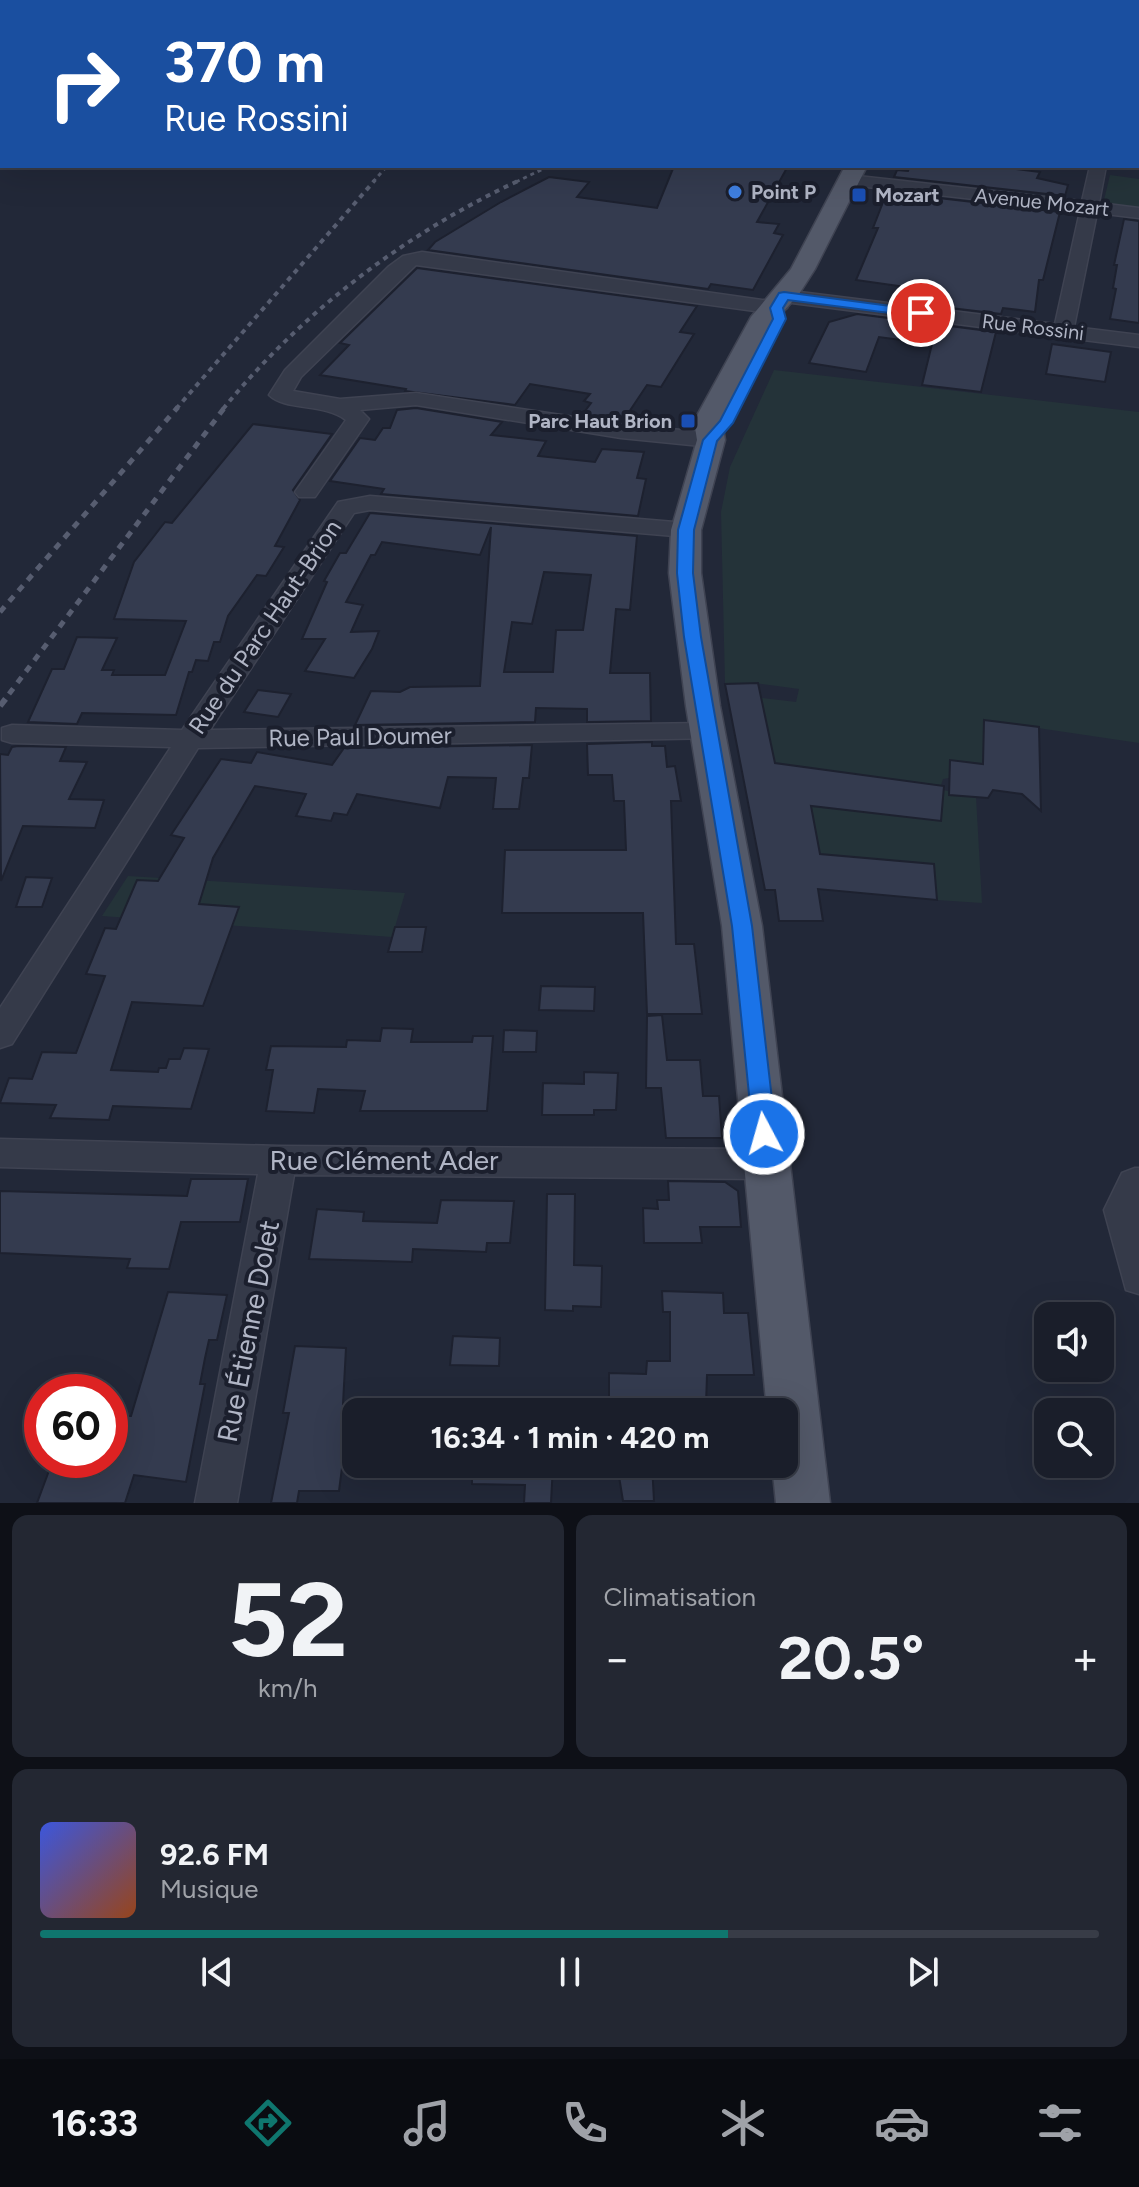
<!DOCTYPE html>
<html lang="fr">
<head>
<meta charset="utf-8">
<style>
	body { margin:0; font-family:Figtree,sans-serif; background:#232732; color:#f1f3f6; height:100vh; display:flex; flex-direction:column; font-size:30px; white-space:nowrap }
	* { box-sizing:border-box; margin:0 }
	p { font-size:26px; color:#9fa2a8 }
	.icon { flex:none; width:44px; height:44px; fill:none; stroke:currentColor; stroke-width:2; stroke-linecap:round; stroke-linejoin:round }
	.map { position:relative; height:1503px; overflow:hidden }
	.sheet { display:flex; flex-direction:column; gap:12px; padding:12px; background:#0e1017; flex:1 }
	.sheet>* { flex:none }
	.top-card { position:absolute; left:0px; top:0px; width:1140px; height:168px; box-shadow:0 8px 32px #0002,0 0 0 2px #383c47; background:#1a4fa0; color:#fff; overflow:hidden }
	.buttons { position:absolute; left:1034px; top:1302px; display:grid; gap:16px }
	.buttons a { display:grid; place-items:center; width:80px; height:80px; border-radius:16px; background:#1a1e2a; box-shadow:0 8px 32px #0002,0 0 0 2px #383c47; font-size:40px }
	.speed { position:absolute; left:24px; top:1374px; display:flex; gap:16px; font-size:40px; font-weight:700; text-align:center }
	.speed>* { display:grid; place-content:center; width:104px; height:104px; border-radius:50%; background:#1a1e2a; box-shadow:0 8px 32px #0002,0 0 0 2px #383c47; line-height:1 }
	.speed .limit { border:12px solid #d22; background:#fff; color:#111 }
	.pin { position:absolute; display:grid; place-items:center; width:68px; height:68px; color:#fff; margin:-34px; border:4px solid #fff; border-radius:50%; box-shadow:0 2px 8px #0007 }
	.me { position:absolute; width:88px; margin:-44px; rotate:354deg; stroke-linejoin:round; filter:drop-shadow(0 0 6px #0008) }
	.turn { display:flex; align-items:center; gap:28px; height:168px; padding:0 32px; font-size:36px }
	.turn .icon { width:104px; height:104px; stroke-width:2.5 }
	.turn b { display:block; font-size:56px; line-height:68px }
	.big { font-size:60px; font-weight:700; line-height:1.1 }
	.sheet .tile { flex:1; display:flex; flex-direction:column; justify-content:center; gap:12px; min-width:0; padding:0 28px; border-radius:16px; background:#232732 }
	.sheet .dial { align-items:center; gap:0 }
	.dial b { font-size:104px; line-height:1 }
	.song { display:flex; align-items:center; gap:24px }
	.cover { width:96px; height:96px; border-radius:12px; background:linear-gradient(135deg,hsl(230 70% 55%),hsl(20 70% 35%)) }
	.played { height:8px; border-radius:4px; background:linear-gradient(90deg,#0f766e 65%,#383c47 65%) }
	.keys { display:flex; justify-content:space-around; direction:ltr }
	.heat { display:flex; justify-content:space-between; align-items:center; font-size:44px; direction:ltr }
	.sheet .tiles { flex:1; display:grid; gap:12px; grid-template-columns:1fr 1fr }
	.tile:last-child { grid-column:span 2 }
	.trip { position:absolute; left:342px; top:1398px; width:456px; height:80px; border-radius:16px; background:#1a1e2a; box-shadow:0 8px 32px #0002,0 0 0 2px #383c47; font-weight:700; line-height:80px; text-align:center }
	.dock { display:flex; height:128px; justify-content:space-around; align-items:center; background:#0a0c11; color:#9fa2a8 }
	.dock .icon { width:56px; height:56px }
	.dock .active { color:#0f766e }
	.dock b { font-size:36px; color:#f1f3f6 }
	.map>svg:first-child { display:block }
	.green { fill:#243339 }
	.building { fill:#343b4f; stroke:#1d212f; stroke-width:2; fill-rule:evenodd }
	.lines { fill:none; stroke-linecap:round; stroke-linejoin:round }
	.minor-casing { stroke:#3f4352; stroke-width:3 }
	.major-casing { stroke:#3f4352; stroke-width:3 }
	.minor { fill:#353a49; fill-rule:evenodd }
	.major { fill:#535969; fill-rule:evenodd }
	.rail-far3 { stroke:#575d70; stroke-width:3; stroke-dasharray:4 4; stroke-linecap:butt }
	.rail-far2 { stroke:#575d70; stroke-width:4; stroke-dasharray:5 5; stroke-linecap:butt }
	.rail-far1 { stroke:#575d70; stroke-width:5; stroke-dasharray:7 7; stroke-linecap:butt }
	.rail { stroke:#575d70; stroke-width:6; stroke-dasharray:9 9; stroke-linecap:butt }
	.route { fill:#1a73e8; stroke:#114b97; stroke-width:2 }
	.shop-dot { fill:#3f7fe0; stroke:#1b1f2d; stroke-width:3 }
	.transit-dot { fill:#1a4fb4; stroke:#1b1f2d; stroke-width:3 }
	.labels { text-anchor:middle; stroke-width:8; stroke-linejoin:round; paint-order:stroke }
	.far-poi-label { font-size:20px; font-weight:bold; fill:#b0b5c5; stroke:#1b1f2d; text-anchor:start }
	.far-street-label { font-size:20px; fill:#b0b5c5; stroke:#1b1f2d }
	.street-label { font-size:24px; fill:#b0b5c5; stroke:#1b1f2d }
	.near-street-label { font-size:28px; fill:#b0b5c5; stroke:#1b1f2d }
</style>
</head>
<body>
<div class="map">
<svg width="1139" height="1503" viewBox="0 0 1139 1503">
	<rect width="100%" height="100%" fill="#222838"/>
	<!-- green -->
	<path class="green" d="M1110,175L1139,179V208L1114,205L1104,200Z
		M774,370L1139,412V743L985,720L983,764L950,760L949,778L943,779L941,785L775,764L761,698L796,702L799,689L754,683L725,684L721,512L730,467Z
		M943,790L976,797L982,903L937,900L934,864L820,854L812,813L804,794Z
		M128,876L405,893L392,937L102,916Z"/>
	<!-- building -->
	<path class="building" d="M674,166H788L757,222L779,224L774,233L783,235L753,290L711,284L708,289L428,250L435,242L501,202L549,177L589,182L577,197L657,208Z
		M910,166L990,169L992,166L1040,172L1037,178L1068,185L1065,196L894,177L897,170L908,171Z
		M887,192L1060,212L1043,280H1039L1035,312L1003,308L1001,314L900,302L934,291L856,280L878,228H873Z
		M1124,219L1139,221V323L1110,319L1116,289L1113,288L1117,265H1114Z
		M417,268L697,306L680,332L694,334L661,387L647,385L623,421L582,415L591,403L584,401L590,394L530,384L515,405L405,391L406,389L320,375L349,345L340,343Z
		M857,314L996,332L981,392L922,385L932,344L879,337L866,372L809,363L829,322Z
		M1052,344L1111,352L1105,382L1046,374Z
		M416,408L502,422L491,435L546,441L538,456L595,462L602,449L644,452L637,478L646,479L638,516L381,494L384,489L330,481L360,438L375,440L383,428H390L397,410Z
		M253,424L332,434L293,490L300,500L275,546L284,547L266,576L257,575L228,616L220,642H214L208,661L196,660L192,672H189L176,715L82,713L77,724L28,722L52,669H64L77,637L117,638L102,670H114L112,675H165L186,621L114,619L134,562L165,522L172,523Z
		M370,513L637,536L630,610L616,609L610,673H650L651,721L587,722V709L536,708L535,722L355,725L371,691L400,692L410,687L480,686L491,527L480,555L382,542L375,555H371L346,602L363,605L351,632L379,631L372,649L354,678L305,671L325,639H302L327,582L324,581L340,553H346ZM544,572L591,575L583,630H556L553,672H504L512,622L532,624Z
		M758,683L775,763L944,786L941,821L811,806L820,854L934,864L937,900L818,889L823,921H779L775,890H765L725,684Z
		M258,690L291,694L278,717L244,712Z
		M984,720L1039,727L1041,811L1022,794L993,790L988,798L949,795L950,760L983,764Z
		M652,742V746H665L667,767L675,766L681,801H671L676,944H694L702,1014H647L643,913H502L505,850H626L624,801H614L612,775H588L587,744Z
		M532,745L529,778H523L519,809H493L496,778L448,777L440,808L357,794L347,815L334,813L331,821L296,816L306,794L255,786L213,858L199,904L239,907L203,1006L132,1002L111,1070L158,1072L159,1068H166L169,1059H180L184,1048L209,1049L191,1109L113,1106L109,1120L50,1118L56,1105L0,1103L9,1078L32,1079L42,1052L76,1053L105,976L86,974L105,928L116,929L137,880L158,881L184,838L171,835L221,759L251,763L257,752L332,765L344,748Z
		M18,746L66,747L60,761L87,762L69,799L104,800L95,828L23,826L1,881L0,754L8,755L12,747Z
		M26,877L52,878L42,907H16Z
		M395,927H426L422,952H388Z
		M541,986L595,987L594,1011L539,1010Z
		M662,1015L667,1060H700L703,1096H719L722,1138H666L661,1088H646L647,1016Z
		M382,1028L413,1029L411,1042H472L473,1036H493L487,1111H360L365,1091L318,1089L314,1113L266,1111L273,1070H266L271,1046L346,1047L347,1040L380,1041Z
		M504,1030L537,1031L536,1052H503Z
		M584,1072L618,1073L616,1110H594V1115H542L543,1083L584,1084Z
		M191,1179H248L240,1222H181L169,1269L127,1268L130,1259L0,1253V1191L187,1196Z
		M668,1181L725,1182L738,1191L741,1227H700L702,1243H644L643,1208L658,1209L657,1200H669Z
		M547,1194H575L574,1265L602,1266L601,1307L573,1306V1311L545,1310Z
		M441,1200L514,1201L510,1243H487L486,1252L413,1249L412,1262L309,1259L317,1209L364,1212L363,1221L437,1223Z
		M662,1291L723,1293L724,1313H748L754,1375H707L706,1405L609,1403V1373L646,1374L647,1361H670V1312H663Z
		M168,1292L227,1295L217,1340H209L205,1358L200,1384H205L186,1482L134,1475L125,1503H37L50,1468L99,1474L102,1460H110L113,1416H131Z
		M453,1336L500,1338L499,1366L450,1365Z
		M295,1346L346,1348L343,1404H356V1429H347L339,1491H299L297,1503H271L289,1413H283Z
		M472,1464H553L551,1503H524L525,1485L472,1484Z
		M617,1464H652L654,1501H623Z"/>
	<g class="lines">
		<!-- minor casing -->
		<g class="minor-casing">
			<path id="minor" d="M297,0H321L323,2H299Z
				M0,13H2V21H0Z
				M1138,106H1139V116H1138Z
				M1090,166H1106L1099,203L1139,208V218L1097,213L1074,327L1139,335V347L784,302L774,296L784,290L1055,324L1080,211L849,185L840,180L849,175L1082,201Z
				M422,252L777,302L787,308L777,314L416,265L301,377L293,391L340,399L416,393L621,424L711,433L722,440L711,447L621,438L416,405L360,410L369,419L315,497H299L295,492L346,420C324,403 285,411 269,395L285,370L388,267L403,256Z
				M370,496L686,523L694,525L698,530L694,535L686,537L370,510L354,513L210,730L708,723L718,726L722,732L718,738L198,748L12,1044L0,1048V1008L171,747L12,743L2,740V728L12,725L182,730L338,502Z
				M0,1139L279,1146L768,1149L781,1154L786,1164L781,1174L768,1179L294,1175L237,1503H195L258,1174L0,1167Z
				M1135,1168H1139V1294L1126,1290L1104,1210L1122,1173Z"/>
		</g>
		<!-- major casing -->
		<g class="major-casing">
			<path id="major" d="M930,0H948L929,2Z
				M845,166H867L815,269L799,294L775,321L722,421L725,440L701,530V573L720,706L762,926L830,1503H776L772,1464H784V1412H767L722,926L686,706L669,573L671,530L697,440L694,421L751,317L791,269Z"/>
		</g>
		<!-- minor -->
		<use href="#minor" class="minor"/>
		<!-- major -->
		<use href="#major" class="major"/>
		<!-- rail-far3 -->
		<path class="rail-far3" d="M373,182L387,166
			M516,182L549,166"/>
		<!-- rail-far2 -->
		<path class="rail-far2" d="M176,409L375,180
			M223,409C303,311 406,233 520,180"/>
		<!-- rail-far1 -->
		<path class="rail-far1" d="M0,612L178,407
			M9,694L225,407"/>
		<!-- rail -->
		<path class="rail" d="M0,706L11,692"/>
	</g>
	<!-- route -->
	<path class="route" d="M784,292L921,310L927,313L921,317L788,300L783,308L786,319L733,423L717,441L694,530L693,573L701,637L752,926L776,1134L773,1140L764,1143L756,1140L753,1134L732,926L684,637L677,573L678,530L703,440L720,421L773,319L770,308L779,293Z"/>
	<!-- markers -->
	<circle class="shop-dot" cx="735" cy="192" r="8"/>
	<g class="transit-dot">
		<rect x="851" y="187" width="16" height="16" rx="4"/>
		<rect x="680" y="413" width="16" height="16" rx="4"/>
	</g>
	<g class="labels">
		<!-- far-poi labels -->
		<g class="far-poi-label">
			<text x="751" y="199">Point P</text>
			<text x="875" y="202">Mozart</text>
			<text x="672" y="428" text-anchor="end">Parc Haut Brion</text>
		</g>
		<!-- far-street labels -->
		<g class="far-street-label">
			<text transform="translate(1042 202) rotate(6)" y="7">Avenue Mozart</text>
			<text transform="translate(1033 327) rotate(7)" y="7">Rue Rossini</text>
		</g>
		<!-- street labels -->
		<g class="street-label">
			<text transform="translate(265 627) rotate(-56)" y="8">Rue du Parc Haut-Brion</text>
			<text transform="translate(360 737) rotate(-1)" y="8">Rue Paul Doumer</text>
		</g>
		<!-- near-street labels -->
		<g class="near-street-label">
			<text x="384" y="1170">Rue Clément Ader</text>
			<text transform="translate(248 1331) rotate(-79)" y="10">Rue Étienne Dolet</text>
		</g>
	</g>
</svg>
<div class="buttons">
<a><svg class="icon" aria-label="sound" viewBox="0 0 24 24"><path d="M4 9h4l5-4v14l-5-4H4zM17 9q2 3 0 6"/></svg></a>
<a><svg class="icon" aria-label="search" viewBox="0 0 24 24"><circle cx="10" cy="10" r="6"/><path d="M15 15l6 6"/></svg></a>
</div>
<div class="speed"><div class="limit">60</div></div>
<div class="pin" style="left:921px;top:313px;background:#d93025"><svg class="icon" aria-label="arrive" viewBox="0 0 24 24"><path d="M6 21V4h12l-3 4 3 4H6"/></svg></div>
<svg class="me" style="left:764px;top:1134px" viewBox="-20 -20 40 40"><circle r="17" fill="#1a73e8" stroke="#fff" stroke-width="3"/><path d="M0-11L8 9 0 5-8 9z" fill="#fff"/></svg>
<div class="trip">16:34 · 1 min · 420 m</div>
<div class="top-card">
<div class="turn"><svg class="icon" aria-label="right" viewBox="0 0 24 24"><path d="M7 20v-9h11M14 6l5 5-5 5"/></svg><div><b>370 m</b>Rue Rossini</div></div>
</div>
</div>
<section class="sheet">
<div class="tiles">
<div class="tile dial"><b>52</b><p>km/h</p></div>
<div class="tile"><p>Climatisation</p>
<div class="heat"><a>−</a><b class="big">20.5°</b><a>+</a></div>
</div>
<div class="tile">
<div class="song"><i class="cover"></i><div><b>92.6 FM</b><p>Musique</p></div></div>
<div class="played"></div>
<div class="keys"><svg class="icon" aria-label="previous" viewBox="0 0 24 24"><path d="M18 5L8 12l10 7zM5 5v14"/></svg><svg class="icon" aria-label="pause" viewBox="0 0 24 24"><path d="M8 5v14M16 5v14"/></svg><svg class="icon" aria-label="next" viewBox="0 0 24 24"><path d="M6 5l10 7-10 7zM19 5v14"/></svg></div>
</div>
</div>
</section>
<nav class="dock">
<b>16:33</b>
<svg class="icon active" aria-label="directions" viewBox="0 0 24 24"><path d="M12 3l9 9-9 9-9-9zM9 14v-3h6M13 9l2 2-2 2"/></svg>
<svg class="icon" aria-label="music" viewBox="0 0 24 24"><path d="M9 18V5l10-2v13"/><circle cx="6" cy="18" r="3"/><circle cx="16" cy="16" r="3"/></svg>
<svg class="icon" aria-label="phone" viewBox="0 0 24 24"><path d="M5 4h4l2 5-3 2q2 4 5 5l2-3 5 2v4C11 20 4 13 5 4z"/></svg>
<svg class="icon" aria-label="climate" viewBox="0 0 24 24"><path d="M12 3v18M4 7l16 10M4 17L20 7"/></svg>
<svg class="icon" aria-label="car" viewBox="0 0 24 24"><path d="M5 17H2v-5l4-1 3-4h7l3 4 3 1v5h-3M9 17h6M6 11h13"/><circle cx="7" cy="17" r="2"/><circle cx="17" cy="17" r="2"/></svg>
<svg class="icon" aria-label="filters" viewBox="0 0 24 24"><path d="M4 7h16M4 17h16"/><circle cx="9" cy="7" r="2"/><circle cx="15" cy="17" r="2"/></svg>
</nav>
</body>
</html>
